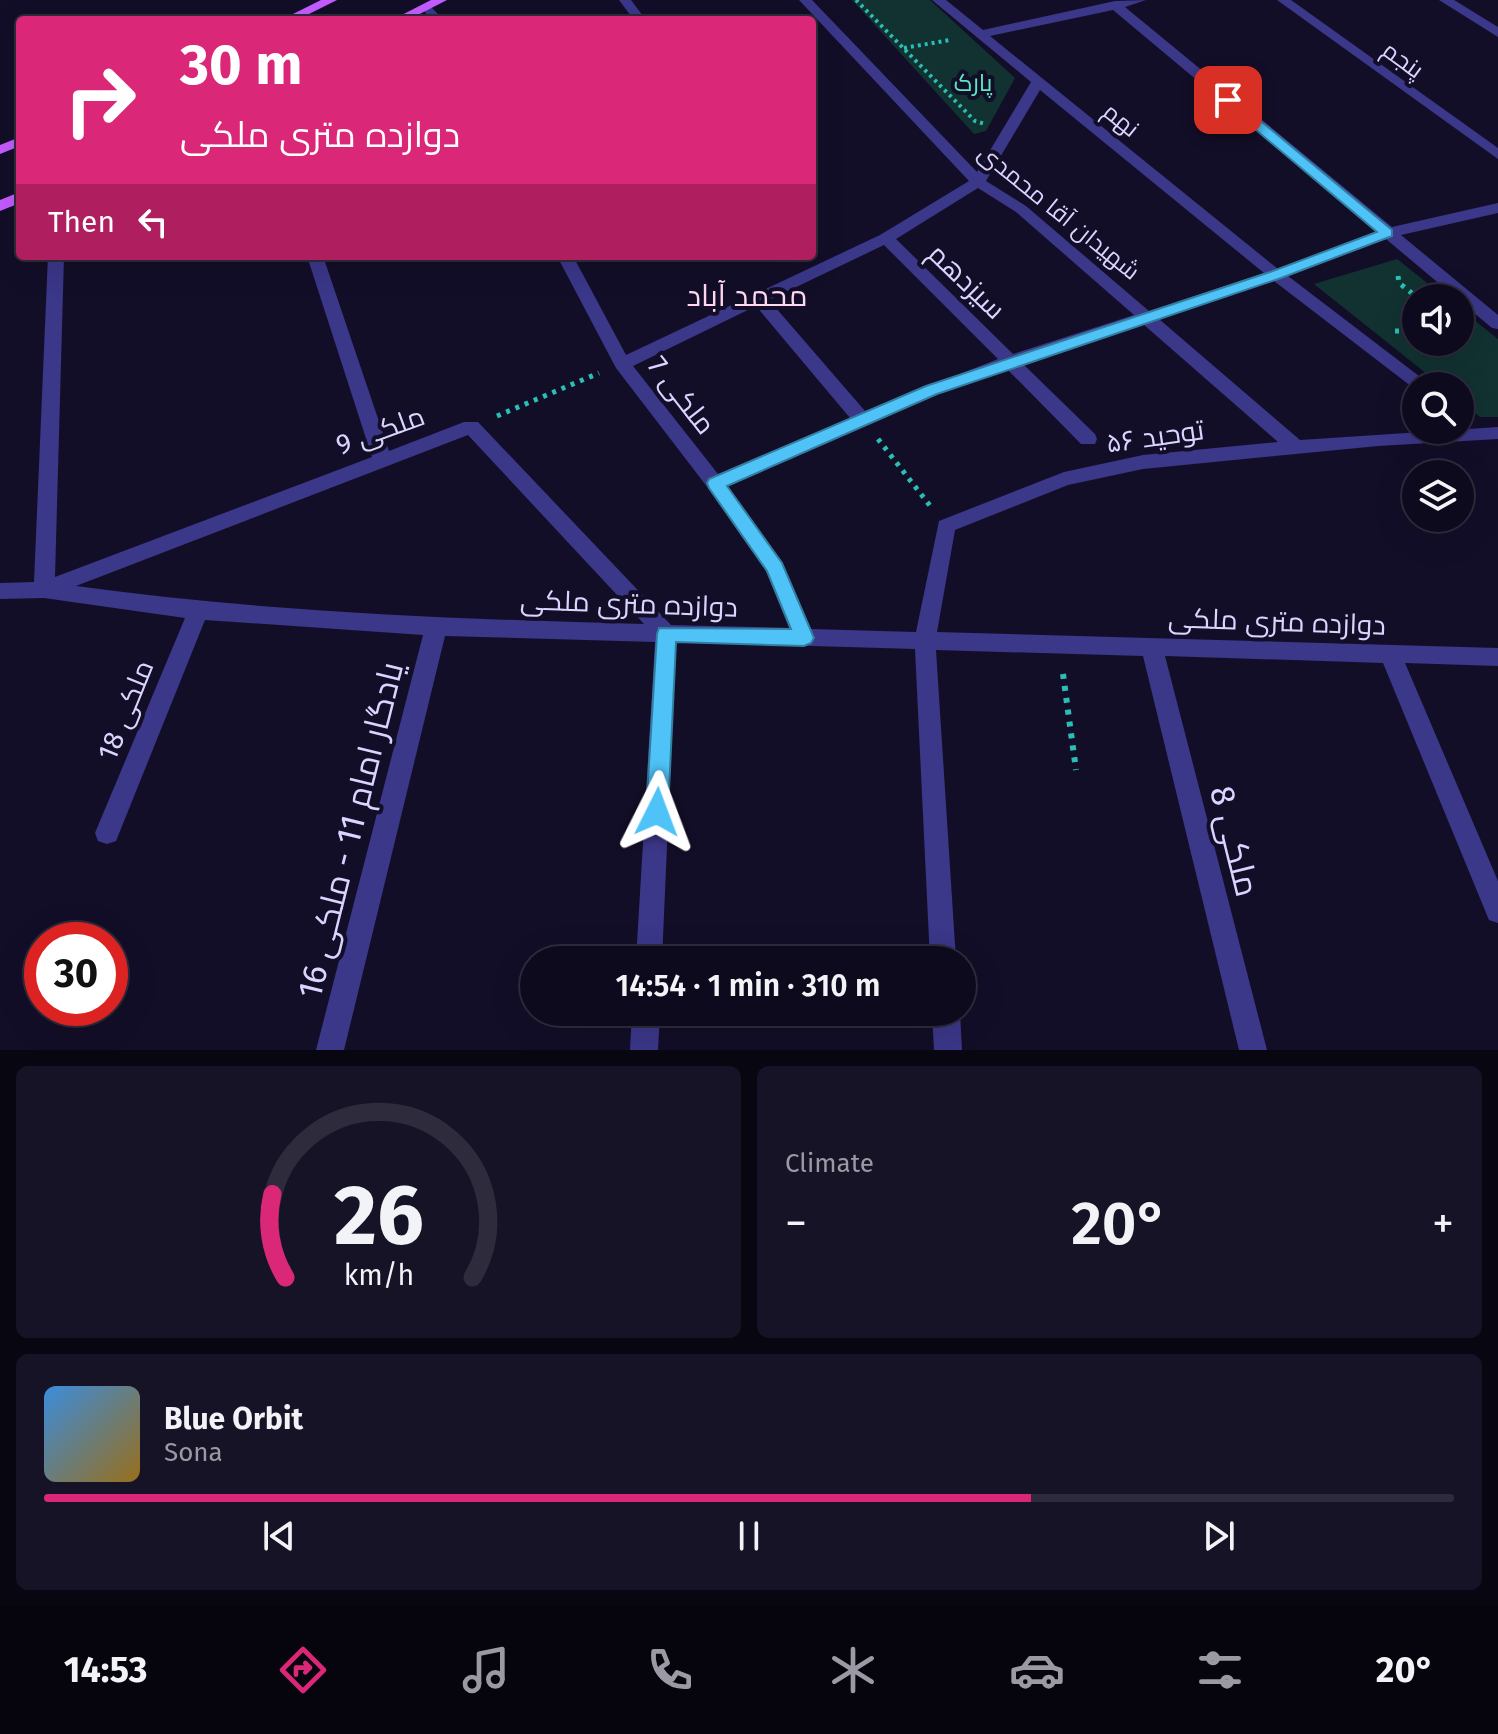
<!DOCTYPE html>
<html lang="en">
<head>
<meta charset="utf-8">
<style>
	body { margin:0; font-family:"Fira Sans",Cairo,sans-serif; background:#171327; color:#f1f3f6; height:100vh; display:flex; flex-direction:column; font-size:30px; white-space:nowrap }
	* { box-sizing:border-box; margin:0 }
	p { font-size:26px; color:#9b9aa4 }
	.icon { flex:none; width:44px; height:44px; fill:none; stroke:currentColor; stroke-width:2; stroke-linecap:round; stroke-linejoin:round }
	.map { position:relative; height:1050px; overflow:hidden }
	.drawer { display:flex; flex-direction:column; gap:16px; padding:16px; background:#080610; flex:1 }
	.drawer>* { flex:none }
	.guide { position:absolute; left:16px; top:16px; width:800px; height:244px; border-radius:8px; box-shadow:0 8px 32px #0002,0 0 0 2px #2e2b3c; background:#db2777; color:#fff; overflow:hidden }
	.fabs { position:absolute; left:1402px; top:284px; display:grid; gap:16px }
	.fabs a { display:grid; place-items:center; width:72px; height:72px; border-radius:50%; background:#0e0a1e; box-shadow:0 8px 32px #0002,0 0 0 2px #2e2b3c; font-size:40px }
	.speed { position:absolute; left:24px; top:922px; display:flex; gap:16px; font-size:40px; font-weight:700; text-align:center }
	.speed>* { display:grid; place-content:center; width:104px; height:104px; border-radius:50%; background:#0e0a1e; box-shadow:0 8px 32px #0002,0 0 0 2px #2e2b3c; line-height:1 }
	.speed .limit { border:12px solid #d22; background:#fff; color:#111 }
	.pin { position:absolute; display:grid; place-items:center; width:68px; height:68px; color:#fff; margin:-34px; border-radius:16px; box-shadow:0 4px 12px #0006 }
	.me { position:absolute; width:88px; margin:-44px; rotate:3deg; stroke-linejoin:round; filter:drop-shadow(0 0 6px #0008) }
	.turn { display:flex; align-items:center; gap:28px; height:168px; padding:0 32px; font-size:36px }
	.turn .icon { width:104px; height:104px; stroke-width:2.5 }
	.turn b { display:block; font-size:56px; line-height:68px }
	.then { display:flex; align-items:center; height:76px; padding:0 32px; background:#0003; gap:16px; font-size:30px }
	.big { font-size:60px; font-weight:600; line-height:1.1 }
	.drawer .widget { flex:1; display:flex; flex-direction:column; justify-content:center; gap:12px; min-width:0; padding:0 28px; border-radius:12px; background:#171327 }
	.drawer .dial { align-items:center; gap:0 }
	.dial svg { height:208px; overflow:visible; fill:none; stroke:#2e2b3c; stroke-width:7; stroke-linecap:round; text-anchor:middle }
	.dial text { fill:#f1f3f6; stroke:none }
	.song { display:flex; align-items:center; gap:24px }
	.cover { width:96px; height:96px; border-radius:12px; background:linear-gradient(135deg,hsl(210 70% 55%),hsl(40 70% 35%)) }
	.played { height:8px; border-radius:4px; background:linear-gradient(90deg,#db2777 70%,#2e2b3c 70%) }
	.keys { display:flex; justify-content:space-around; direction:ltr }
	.heat { display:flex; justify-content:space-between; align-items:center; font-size:44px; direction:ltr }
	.drawer .tiles { flex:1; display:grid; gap:16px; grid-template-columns:1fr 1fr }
	.widget:last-child { grid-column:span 2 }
	.trip { position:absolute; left:520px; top:946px; width:456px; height:80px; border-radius:40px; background:#0e0a1e; box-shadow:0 8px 32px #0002,0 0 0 2px #2e2b3c; font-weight:600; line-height:80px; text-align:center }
	.tabs { display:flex; height:128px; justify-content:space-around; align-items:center; background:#06040c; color:#9b9aa4 }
	.tabs .icon { width:56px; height:56px }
	.tabs .current { color:#db2777 }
	.tabs b { font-size:36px; color:#f1f3f6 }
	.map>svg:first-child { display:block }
	.green { fill:#113231 }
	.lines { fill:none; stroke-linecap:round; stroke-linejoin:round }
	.path-far2 { stroke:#29bfb7; stroke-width:4; stroke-dasharray:3 4; stroke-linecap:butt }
	.path-far1 { stroke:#29bfb7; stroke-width:5; stroke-dasharray:4 6; stroke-linecap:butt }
	.path { stroke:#29bfb7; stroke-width:6; stroke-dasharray:5 7; stroke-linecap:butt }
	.minor { fill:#3b3789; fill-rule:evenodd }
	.major { fill:#c45cff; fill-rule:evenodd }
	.route { fill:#4fc3f7; stroke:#337fa1; stroke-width:2 }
	.labels { text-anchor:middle; stroke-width:8; stroke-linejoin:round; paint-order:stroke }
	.far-street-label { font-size:24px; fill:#dad5ff; stroke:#130e28 }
	.far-park-label { font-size:24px; fill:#5be6c4; stroke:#130e28 }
	.street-label { font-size:28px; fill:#dad5ff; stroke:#130e28 }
	.neighbourhood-label { font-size:30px; fill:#ffd7f0; stroke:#130e28 }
	.near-street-label { font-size:34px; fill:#dad5ff; stroke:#130e28 }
</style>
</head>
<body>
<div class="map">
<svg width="1498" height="1050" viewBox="0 0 1498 1050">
	<rect width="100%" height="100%" fill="#130e28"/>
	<!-- green -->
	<path class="green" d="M852,0H930L1015,78L986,131L974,134Z
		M1397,259L1446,298H1416V342H1460V309L1498,339V417H1480L1460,401V386H1442L1314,284Z"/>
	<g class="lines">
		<!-- path-far2 -->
		<path class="path-far2" d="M856,0L975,121L985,124
			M904,48L950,40"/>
		<!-- path-far1 -->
		<path class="path-far1" d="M1398,276L1399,283L1418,298
			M1395,331H1416
			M497,416L599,373
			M878,439L931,507"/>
		<!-- path -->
		<path class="path" d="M1063,674L1076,770"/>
		<!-- minor -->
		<path class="minor" d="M619,0H631L646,20H634Z
			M799,0H812L977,172L1031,82L932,0H946L983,30L1115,1L1146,0L1125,7L1392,227L1498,203V213L1401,235L1498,315V329L1492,328L1386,239L1288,276L1432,386H1416V390L1274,281L1159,319L1300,440L1498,427V439L1378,446L1143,469L1068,485L955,530L937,632L1498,648V666L1405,663L1498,881V923L1489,920L1383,663L1165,656L1267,1050H1239L1143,656L936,650L956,960H930L915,649L676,642L662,960H636L655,642L445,636L344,1050H316L423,635L205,620L116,841L107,844L98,841L95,833L185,618L44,598L0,599V583L34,582L48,256H64L55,577L372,457L307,256H323L389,451L464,422H478L671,625L789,628L766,571L708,488L616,368L557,256H573L626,355L880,235L969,181ZM1113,10L1377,231L1278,269L990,36ZM1040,90L1264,273L1149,311L1026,206L986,181ZM978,188L1016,212L1134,315L1013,354L896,239ZM884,245L998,359L865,411L769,300ZM756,306L850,418L718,474L633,366ZM1143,324L1278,442L1143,455L1064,472L939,521L916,632L811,629L782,562L727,486L938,394L1007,369L1081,444H1095L1097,439L1095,434L1022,363ZM468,435L644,624C454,619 265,612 76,586Z
			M1277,0H1291L1498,148V159Z
			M1439,0H1454L1498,27V37Z
			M427,3L444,20H431L421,7Z
			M632,1012H660L658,1050H630Z
			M932,1012H960L962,1050H934Z"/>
		<!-- major -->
		<path class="major" d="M321,0H337L297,20H281Z
			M431,0H447L408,20H392Z
			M20,137V146L0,154V145Z
			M20,192V203L0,211V200Z"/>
	</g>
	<!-- route -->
	<path class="route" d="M1224,98H1233L1392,230V236L1281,278L937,394L727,486L782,563L814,638L811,643L804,646L676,642L668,812L665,819L657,822L649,819L646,812L657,634L659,628L791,629L767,571L709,488L707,483L709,479L926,386L1270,272L1377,232L1224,103Z"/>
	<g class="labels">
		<!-- far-street labels -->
		<g class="far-street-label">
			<text transform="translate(1403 60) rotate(36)" y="8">پنجم</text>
			<text transform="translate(1121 120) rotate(39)" y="8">نهم</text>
			<text transform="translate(1059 212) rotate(39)" y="8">شهیدان آقا محمدی</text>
		</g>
		<!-- far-park labels -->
		<g class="far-park-label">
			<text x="973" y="91">پارک</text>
		</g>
		<!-- street labels -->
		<g class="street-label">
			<text transform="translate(967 281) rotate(44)" y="10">سیزدهم</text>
			<text transform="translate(682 395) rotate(52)" y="10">ملکی 7</text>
			<text transform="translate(380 430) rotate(-20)" y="10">ملکی 9</text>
			<text transform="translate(1155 436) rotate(-8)" y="10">توحید ۵۶</text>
			<text transform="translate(629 603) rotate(2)" y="10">دوازده متری ملکی</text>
			<text transform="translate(1277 621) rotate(2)" y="10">دوازده متری ملکی</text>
			<text transform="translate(125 710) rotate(-68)" y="10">ملکی 18</text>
		</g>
		<!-- neighbourhood labels -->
		<g class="neighbourhood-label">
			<text x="747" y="306">محمد آباد</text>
		</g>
		<!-- near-street labels -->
		<g class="near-street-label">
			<text transform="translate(350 830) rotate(-76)" y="12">یادگار امام 11 - ملکی 16</text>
			<text transform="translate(1235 841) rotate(76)" y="12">ملکی 8</text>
		</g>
	</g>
</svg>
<div class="fabs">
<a><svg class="icon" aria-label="sound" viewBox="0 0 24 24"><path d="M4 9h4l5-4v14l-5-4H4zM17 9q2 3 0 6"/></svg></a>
<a><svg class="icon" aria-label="search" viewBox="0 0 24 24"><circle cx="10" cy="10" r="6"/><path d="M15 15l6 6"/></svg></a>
<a><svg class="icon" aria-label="layers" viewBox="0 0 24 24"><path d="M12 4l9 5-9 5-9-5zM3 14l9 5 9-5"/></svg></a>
</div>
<div class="speed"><div class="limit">30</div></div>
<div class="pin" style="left:1228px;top:100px;background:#d93025"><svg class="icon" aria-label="arrive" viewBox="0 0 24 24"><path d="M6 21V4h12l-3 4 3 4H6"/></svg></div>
<svg class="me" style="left:657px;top:812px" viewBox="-20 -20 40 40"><path d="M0-17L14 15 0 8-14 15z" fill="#4fc3f7" stroke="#fff" stroke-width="4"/></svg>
<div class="trip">14:54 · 1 min · 310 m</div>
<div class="guide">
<div class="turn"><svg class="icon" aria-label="right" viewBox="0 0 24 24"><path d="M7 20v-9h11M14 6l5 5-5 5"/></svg><div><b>30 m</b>دوازده متری ملکی</div></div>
<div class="then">Then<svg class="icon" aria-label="left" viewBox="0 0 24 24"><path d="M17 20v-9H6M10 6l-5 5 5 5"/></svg></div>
</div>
</div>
<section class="drawer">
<div class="tiles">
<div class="widget dial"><svg viewBox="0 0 100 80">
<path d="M14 69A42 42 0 1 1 86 69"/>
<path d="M14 69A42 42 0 0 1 9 37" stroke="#db2777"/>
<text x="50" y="56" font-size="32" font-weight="700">26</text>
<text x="50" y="72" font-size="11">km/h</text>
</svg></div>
<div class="widget"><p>Climate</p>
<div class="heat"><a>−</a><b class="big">20°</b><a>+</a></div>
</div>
<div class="widget">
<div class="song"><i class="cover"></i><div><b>Blue Orbit</b><p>Sona</p></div></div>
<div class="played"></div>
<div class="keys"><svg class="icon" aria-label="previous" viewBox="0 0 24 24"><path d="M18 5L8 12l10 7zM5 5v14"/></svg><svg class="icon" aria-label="pause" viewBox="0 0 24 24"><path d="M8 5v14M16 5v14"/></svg><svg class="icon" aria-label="next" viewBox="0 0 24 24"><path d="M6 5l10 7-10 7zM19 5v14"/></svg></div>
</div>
</div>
</section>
<nav class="tabs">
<b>14:53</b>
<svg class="icon current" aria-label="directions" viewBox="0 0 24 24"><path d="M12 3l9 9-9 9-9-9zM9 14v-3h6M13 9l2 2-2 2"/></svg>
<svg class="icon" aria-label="music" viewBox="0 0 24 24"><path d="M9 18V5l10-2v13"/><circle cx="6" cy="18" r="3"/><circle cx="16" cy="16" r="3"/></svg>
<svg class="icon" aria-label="phone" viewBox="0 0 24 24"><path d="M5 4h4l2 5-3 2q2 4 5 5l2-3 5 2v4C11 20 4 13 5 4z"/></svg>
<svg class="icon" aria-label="climate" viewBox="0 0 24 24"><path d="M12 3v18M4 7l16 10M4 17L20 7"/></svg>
<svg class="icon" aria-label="car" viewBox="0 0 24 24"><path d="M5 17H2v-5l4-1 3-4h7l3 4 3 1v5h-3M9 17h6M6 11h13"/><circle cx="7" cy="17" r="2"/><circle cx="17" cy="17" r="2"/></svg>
<svg class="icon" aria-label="filters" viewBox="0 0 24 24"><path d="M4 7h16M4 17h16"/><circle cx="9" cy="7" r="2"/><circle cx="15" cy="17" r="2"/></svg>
<b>20°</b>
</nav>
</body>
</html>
